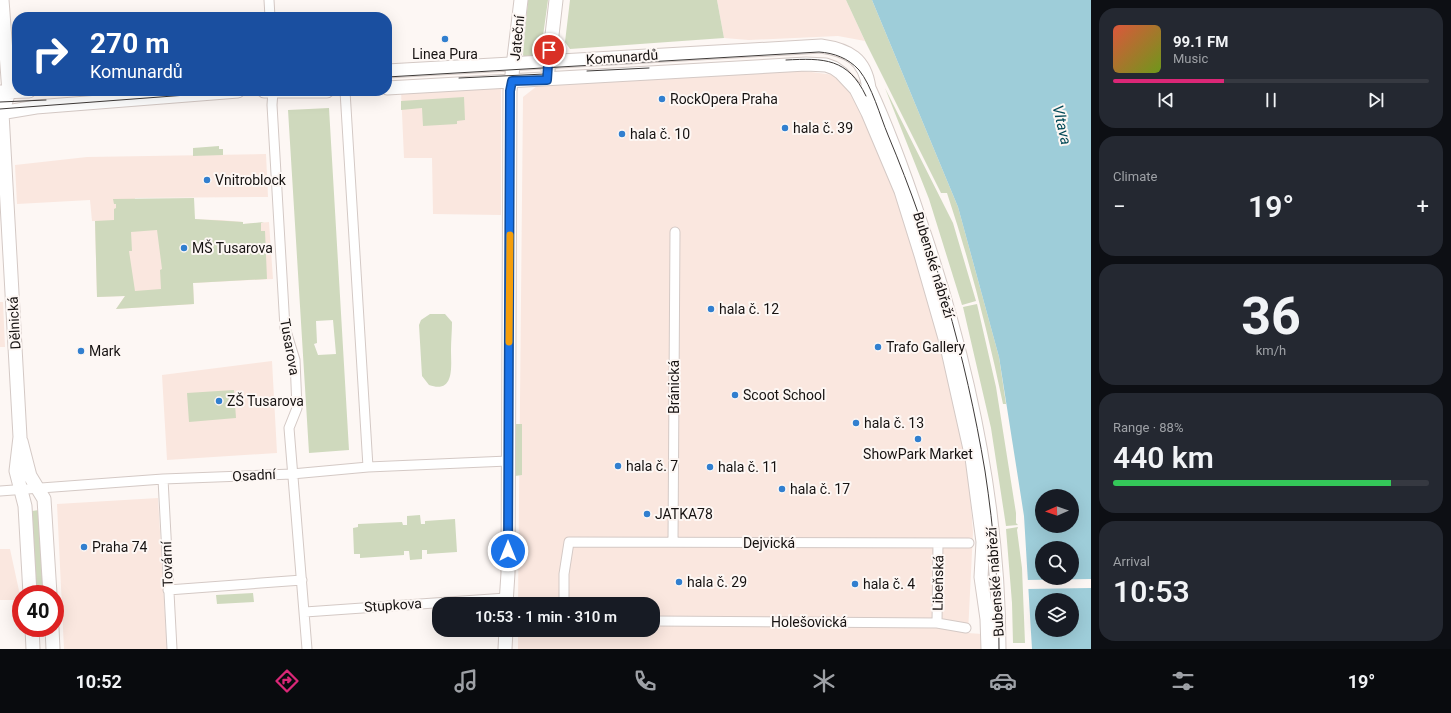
<!DOCTYPE html>
<html lang="en">
<head>
<meta charset="utf-8">
<style>
	body { margin:0; font-family:Roboto,sans-serif; background:#242831; color:#f1f3f6; height:100vh; display:flex; flex-direction:column; font-size:15px; white-space:nowrap }
	* { box-sizing:border-box; margin:0 }
	p { font-size:13px; color:#9ea1a6 }
	.icon { flex:none; width:22px; height:22px; fill:none; stroke:currentColor; stroke-width:2; stroke-linecap:round; stroke-linejoin:round }
	.map { position:relative; flex:1; overflow:hidden }
	.drawer { display:flex; flex-direction:column; gap:8px; padding:8px; background:#0d0f14; width:360px }
	.drawer>* { flex:none }
	.banner { position:absolute; left:12px; top:12px; width:380px; height:84px; border-radius:16px; box-shadow:0 4px 16px #0002; background:#1a4fa0; color:#fff; overflow:hidden }
	.needle { width:26px; rotate:268deg }
	.controls { position:absolute; left:1035px; top:489px; display:grid; gap:8px }
	.controls a { display:grid; place-items:center; width:44px; height:44px; border-radius:50%; background:#171b24; box-shadow:0 4px 16px #0002; font-size:20px }
	.speed { position:absolute; left:12px; top:585px; display:flex; gap:8px; font-size:20px; font-weight:700; text-align:center }
	.speed>* { display:grid; place-content:center; width:52px; height:52px; border-radius:50%; background:#171b24; box-shadow:0 4px 16px #0002; line-height:1 }
	.speed .limit { border:6px solid #d22; background:#fff; color:#111 }
	.pin { position:absolute; display:grid; place-items:center; width:34px; height:34px; color:#fff; margin:-17px; border:2px solid #fff; border-radius:50%; box-shadow:0 1px 4px #0007 }
	.me { position:absolute; width:44px; margin:-22px; rotate:0deg; stroke-linejoin:round; filter:drop-shadow(0 0 3px #0008) }
	.turn { display:flex; align-items:center; gap:14px; height:84px; padding:0 12px; font-size:18px }
	.turn .icon { width:52px; height:52px; stroke-width:2.5 }
	.turn b { display:block; font-size:28px; line-height:34px }
	.big { font-size:30px; font-weight:600; line-height:1.1 }
	.drawer .widget { flex:1; display:flex; flex-direction:column; justify-content:center; gap:6px; min-width:0; padding:0 14px; border-radius:16px; background:#242831 }
	.drawer .dial { align-items:center; gap:0 }
	.dial b { font-size:52px; line-height:1 }
	.song { display:flex; align-items:center; gap:12px }
	.cover { width:48px; height:48px; border-radius:6px; background:linear-gradient(135deg,hsl(10 70% 55%),hsl(80 70% 35%)) }
	.played { height:4px; border-radius:2px; background:linear-gradient(90deg,#db2777 35%,#363941 35%) }
	.keys { display:flex; justify-content:space-around; direction:ltr }
	.heat { display:flex; justify-content:space-between; align-items:center; font-size:22px; direction:ltr }
	.charge { height:6px; border-radius:3px; background:linear-gradient(90deg,#34c759 88%,#363941 0) }
	.trip { position:absolute; left:432px; top:597px; width:228px; height:40px; border-radius:16px; background:#171b24; box-shadow:0 4px 16px #0002; font-weight:600; line-height:40px; text-align:center }
	.menu { display:flex; height:64px; justify-content:space-around; align-items:center; background:#090b0e; color:#9ea1a6 }
	.menu .icon { width:28px; height:28px }
	.menu .on { color:#db2777 }
	.menu b { font-size:18px; color:#f1f3f6 }
	main { display:flex; flex:1; min-height:0 }
	.map>svg:first-child { display:block }
	.built { fill:#fae7df }
	.green { fill:#cfd9bd; fill-rule:evenodd }
	.water { fill:#9ecdd9; fill-rule:evenodd }
	.pier { fill:#fdf7f4 }
	.lines { fill:none; stroke-linecap:round; stroke-linejoin:round }
	.street-casing { stroke:#d4c9c5; stroke-width:11 }
	.secondary-casing { stroke:#d4c9c5; stroke-width:15 }
	.street { stroke:#fff; stroke-width:9 }
	.secondary { stroke:#fff; stroke-width:13 }
	.tram { stroke:#3f3b39; stroke-width:1 }
	.route-casing { stroke:#114b97; stroke-width:10 }
	.route { stroke:#1a73e8; stroke-width:7 }
	.slow { stroke:#f59e0b; stroke-width:7 }
	.poi-dot { fill:#317fcf; stroke:#fdf7f4; stroke-width:1.5 }
	.labels { text-anchor:middle; stroke-width:4; stroke-linejoin:round; paint-order:stroke }
	.street-label { font-size:14px; fill:#161211; stroke:#fdf7f4 }
	.poi-label { font-size:14px; fill:#161211; stroke:#fdf7f4; text-anchor:start }
	.water-label { font-size:15px; font-style:italic; fill:#034a58; stroke:#fdf7f4 }
</style>
</head>
<body>
<main>
<div class="map">
<svg width="1091" height="649" viewBox="0 0 1091 649">
	<rect width="100%" height="100%" fill="#fdf7f4"/>
	<!-- built -->
	<path class="built" d="M717,0H846L865,41L838,36L749,40L724,38Z
		M796,70L834,75L850,88L885,165L924,280L941,342L969,480L973,532L968,633L982,634L981,649H518V630H653V604H518L523,97L537,86Z
		M501,87V215L433,214L432,158H404L401,91Z
		M266,154L268,197L135,198V218L221,220L243,222V224L269,222L273,279L193,283L194,304L116,309L125,296L97,297L95,221H92L90,200L17,204L15,165L87,157Z
		M0,302H3L5,347H0Z
		M272,361L277,453L167,460L162,375Z
		M158,498L167,649H64L57,504Z
		M0,549H10L21,600H0Z"/>
	<!-- green -->
	<path class="green" d="M528,0H548L542,43L534,58L526,59L523,55Z
		M570,0H717L724,38L570,49L565,42Z
		M846,0H872L958,207L999,357L1006,404H1003C988,332 970,262 947,193H941L866,43Z
		M885,88L953,223L976,301L962,305L929,199Z
		M464,97L465,120L457,121V124L423,126L422,108L401,110V101Z
		M329,108L349,450L309,453L288,110ZM333,320L336,354L318,355L314,344L317,343L316,321Z
		M219,146V149H223V155L193,156V148Z
		M194,198L195,219L243,222V224L264,222L261,223V231H265L267,279L193,283L194,304L116,309L125,296L97,297L95,221L114,220V209L116,208V204H114L113,199ZM157,230L162,269L160,270L161,289L135,291L129,251H132L131,232Z
		M977,304L996,387L1016,513V523L1018,525L1006,526L991,428L963,307Z
		M430,314H445L452,322C452,331 451,341 451,350C451,366 455,394 429,385L422,376L419,325L421,320Z
		M234,390L236,418L189,422L187,393Z
		M515,424H522V475L515,476Z
		M39,510L44,594H36L32,511Z
		M420,515L421,524H425V521L455,519L457,552L427,554V550H422V559L410,560L409,551H404V555L360,558V554H354L353,528L358,527V524L402,522L403,525H407V516Z
		M1018,527L1017,530L1022,568L1025,643H1013L1012,603L1006,529Z
		M253,593L254,602L217,604L216,595Z"/>
	<!-- water -->
	<path class="water" d="M872,0H1091V649H1032L1024,516L999,357L958,207ZM1042,496H1072V526H1042ZM1042,548H1072V578H1042ZM1042,600H1072V630H1042Z"/>
	<!-- pier -->
	<path class="pier" d="M1091,579V588L1026,589V580Z"/>
	<g class="lines">
		<!-- street casing -->
		<g class="street-casing">
			<path id="street" d="M269,0L270,17
				M273,91L272,105L285,328L295,360L297,408L289,428L307,649
				M345,91L368,467
				M163,479L172,649
				M0,491L163,479L292,474L368,467L508,461
				M673,542L675,232
				M168,590L302,580
				M564,604V574L569,542L969,543
				M305,612L506,598
				M653,621L937,623L966,628
				M937,623L938,543"/>
		</g>
		<!-- secondary casing -->
		<g class="secondary-casing">
			<path id="secondary" d="M2,0L9,92L2,113L20,437L16,471L25,506L30,594
				M548,70L556,0
				M387,71L821,46C849,50 865,59 869,88C889,131 905,176 920,221C967,358 999,503 999,649
				M387,88L806,64L826,65L834,68L841,73L856,89L868,113L901,191L921,255L946,342L972,458L983,542L981,577L987,619L988,649
				M264,91H327
				M1,92L29,91
				M0,113L36,107L238,91
				M21,441L30,476L44,499L50,594
				M506,604L508,573L510,91L521,0
				M32,628L33,649
				M52,628L53,649
				M505,649L506,630"/>
		</g>
		<!-- street -->
		<use href="#street" class="street"/>
		<!-- secondary -->
		<use href="#secondary" class="secondary"/>
		<!-- tram -->
		<path class="tram" d="M786,60C824,58 848,58 866,96
			M587,71L649,68
			M387,77L819,52C834,53 848,58 859,70C872,86 880,116 888,135C933,242 966,357 985,471C994,530 999,590 999,649
			M459,78L545,74
			M0,102L46,100
			M0,109L240,91"/>
	</g>
	<g class="lines">
		<!-- route casing -->
		<g class="route-casing">
			<path id="route" d="M508,551L510,91L512,81L547,80L549,50"/>
		</g>
		<!-- route -->
		<use href="#route" class="route"/>
		<!-- slow -->
		<path class="slow" d="M509,342L510,235"/>
	</g>
	<!-- markers -->
	<g class="poi-dot">
		<circle cx="445" cy="39" r="4"/>
		<circle cx="662" cy="99" r="4"/>
		<circle cx="785" cy="128" r="4"/>
		<circle cx="622" cy="134" r="4"/>
		<circle cx="207" cy="180" r="4"/>
		<circle cx="184" cy="248" r="4"/>
		<circle cx="711" cy="309" r="4"/>
		<circle cx="878" cy="347" r="4"/>
		<circle cx="81" cy="351" r="4"/>
		<circle cx="735" cy="395" r="4"/>
		<circle cx="219" cy="401" r="4"/>
		<circle cx="856" cy="423" r="4"/>
		<circle cx="918" cy="439" r="4"/>
		<circle cx="618" cy="466" r="4"/>
		<circle cx="710" cy="467" r="4"/>
		<circle cx="782" cy="489" r="4"/>
		<circle cx="647" cy="514" r="4"/>
		<circle cx="84" cy="547" r="4"/>
		<circle cx="679" cy="582" r="4"/>
		<circle cx="855" cy="584" r="4"/>
	</g>
	<g class="labels">
		<!-- street labels -->
		<g class="street-label">
			<text transform="translate(517 38) rotate(-84)" y="5">Jateční</text>
			<text transform="translate(622 57) rotate(-4)" y="5">Komunardů</text>
			<text transform="translate(934 265) rotate(73)" y="5">Bubenské nábřeží</text>
			<text transform="translate(14 323) rotate(-93)" y="5">Dělnická</text>
			<text transform="translate(290 347) rotate(80)" y="5">Tusarova</text>
			<text transform="translate(674 387) rotate(-90)" y="5">Bránická</text>
			<text transform="translate(254 475) rotate(-3)" y="5">Osadní</text>
			<text x="769" y="548">Dejvická</text>
			<text transform="translate(167 564) rotate(-92)" y="5">Tovární</text>
			<text transform="translate(995 582) rotate(-94)" y="5">Bubenské nábřeží</text>
			<text transform="translate(938 583) rotate(-89)" y="5">Libeňská</text>
			<text transform="translate(393 605) rotate(-4)" y="5">Stupkova</text>
			<text x="809" y="627">Holešovická</text>
		</g>
		<!-- poi labels -->
		<g class="poi-label">
			<text x="445" y="59" text-anchor="middle">Linea Pura</text>
			<text x="670" y="104">RockOpera Praha</text>
			<text x="793" y="133">hala č. 39</text>
			<text x="630" y="139">hala č. 10</text>
			<text x="215" y="185">Vnitroblock</text>
			<text x="192" y="253">MŠ Tusarova</text>
			<text x="719" y="314">hala č. 12</text>
			<text x="886" y="352">Trafo Gallery</text>
			<text x="89" y="356">Mark</text>
			<text x="743" y="400">Scoot School</text>
			<text x="227" y="406">ZŠ Tusarova</text>
			<text x="864" y="428">hala č. 13</text>
			<text x="918" y="459" text-anchor="middle">ShowPark Market</text>
			<text x="626" y="471">hala č. 7</text>
			<text x="718" y="472">hala č. 11</text>
			<text x="790" y="494">hala č. 17</text>
			<text x="655" y="519">JATKA78</text>
			<text x="92" y="552">Praha 74</text>
			<text x="687" y="587">hala č. 29</text>
			<text x="863" y="589">hala č. 4</text>
		</g>
		<!-- water labels -->
		<g class="water-label">
			<text transform="translate(1062 125) rotate(77)" y="5">Vltava</text>
		</g>
	</g>
</svg>
<div class="controls">
<a><svg class="needle" viewBox="-14 -14 28 28"><path d="M0-13l5 13h-10z" fill="#e53935"/><path d="M0 13l5-13h-10z" fill="#9ea1a6"/></svg></a>
<a><svg class="icon" aria-label="search" viewBox="0 0 24 24"><circle cx="10" cy="10" r="6"/><path d="M15 15l6 6"/></svg></a>
<a><svg class="icon" aria-label="layers" viewBox="0 0 24 24"><path d="M12 4l9 5-9 5-9-5zM3 14l9 5 9-5"/></svg></a>
</div>
<div class="speed"><div class="limit">40</div></div>
<div class="pin" style="left:549px;top:50px;background:#d93025"><svg class="icon" aria-label="arrive" viewBox="0 0 24 24"><path d="M6 21V4h12l-3 4 3 4H6"/></svg></div>
<svg class="me" style="left:508px;top:551px" viewBox="-20 -20 40 40"><circle r="17" fill="#1a73e8" stroke="#fff" stroke-width="3"/><path d="M0-11L8 9 0 5-8 9z" fill="#fff"/></svg>
<div class="trip">10:53 · 1 min · 310 m</div>
<div class="banner">
<div class="turn"><svg class="icon" aria-label="right" viewBox="0 0 24 24"><path d="M7 20v-9h11M14 6l5 5-5 5"/></svg><div><b>270 m</b>Komunardů</div></div>
</div>
</div>
<section class="drawer">
<div class="widget">
<div class="song"><i class="cover"></i><div><b>99.1 FM</b><p>Music</p></div></div>
<div class="played"></div>
<div class="keys"><svg class="icon" aria-label="previous" viewBox="0 0 24 24"><path d="M18 5L8 12l10 7zM5 5v14"/></svg><svg class="icon" aria-label="pause" viewBox="0 0 24 24"><path d="M8 5v14M16 5v14"/></svg><svg class="icon" aria-label="next" viewBox="0 0 24 24"><path d="M6 5l10 7-10 7zM19 5v14"/></svg></div>
</div>
<div class="widget"><p>Climate</p>
<div class="heat"><a>−</a><b class="big">19°</b><a>+</a></div>
</div>
<div class="widget dial"><b>36</b><p>km/h</p></div>
<div class="widget"><p>Range · 88%</p><b class="big">440 km</b><div class="charge"></div></div>
<div class="widget"><p>Arrival</p><b class="big">10:53</b></div>
</section>
</main>
<nav class="menu">
<b>10:52</b>
<svg class="icon on" aria-label="directions" viewBox="0 0 24 24"><path d="M12 3l9 9-9 9-9-9zM9 14v-3h6M13 9l2 2-2 2"/></svg>
<svg class="icon" aria-label="music" viewBox="0 0 24 24"><path d="M9 18V5l10-2v13"/><circle cx="6" cy="18" r="3"/><circle cx="16" cy="16" r="3"/></svg>
<svg class="icon" aria-label="phone" viewBox="0 0 24 24"><path d="M5 4h4l2 5-3 2q2 4 5 5l2-3 5 2v4C11 20 4 13 5 4z"/></svg>
<svg class="icon" aria-label="climate" viewBox="0 0 24 24"><path d="M12 3v18M4 7l16 10M4 17L20 7"/></svg>
<svg class="icon" aria-label="car" viewBox="0 0 24 24"><path d="M5 17H2v-5l4-1 3-4h7l3 4 3 1v5h-3M9 17h6M6 11h13"/><circle cx="7" cy="17" r="2"/><circle cx="17" cy="17" r="2"/></svg>
<svg class="icon" aria-label="filters" viewBox="0 0 24 24"><path d="M4 7h16M4 17h16"/><circle cx="9" cy="7" r="2"/><circle cx="15" cy="17" r="2"/></svg>
<b>19°</b>
</nav>
</body>
</html>
